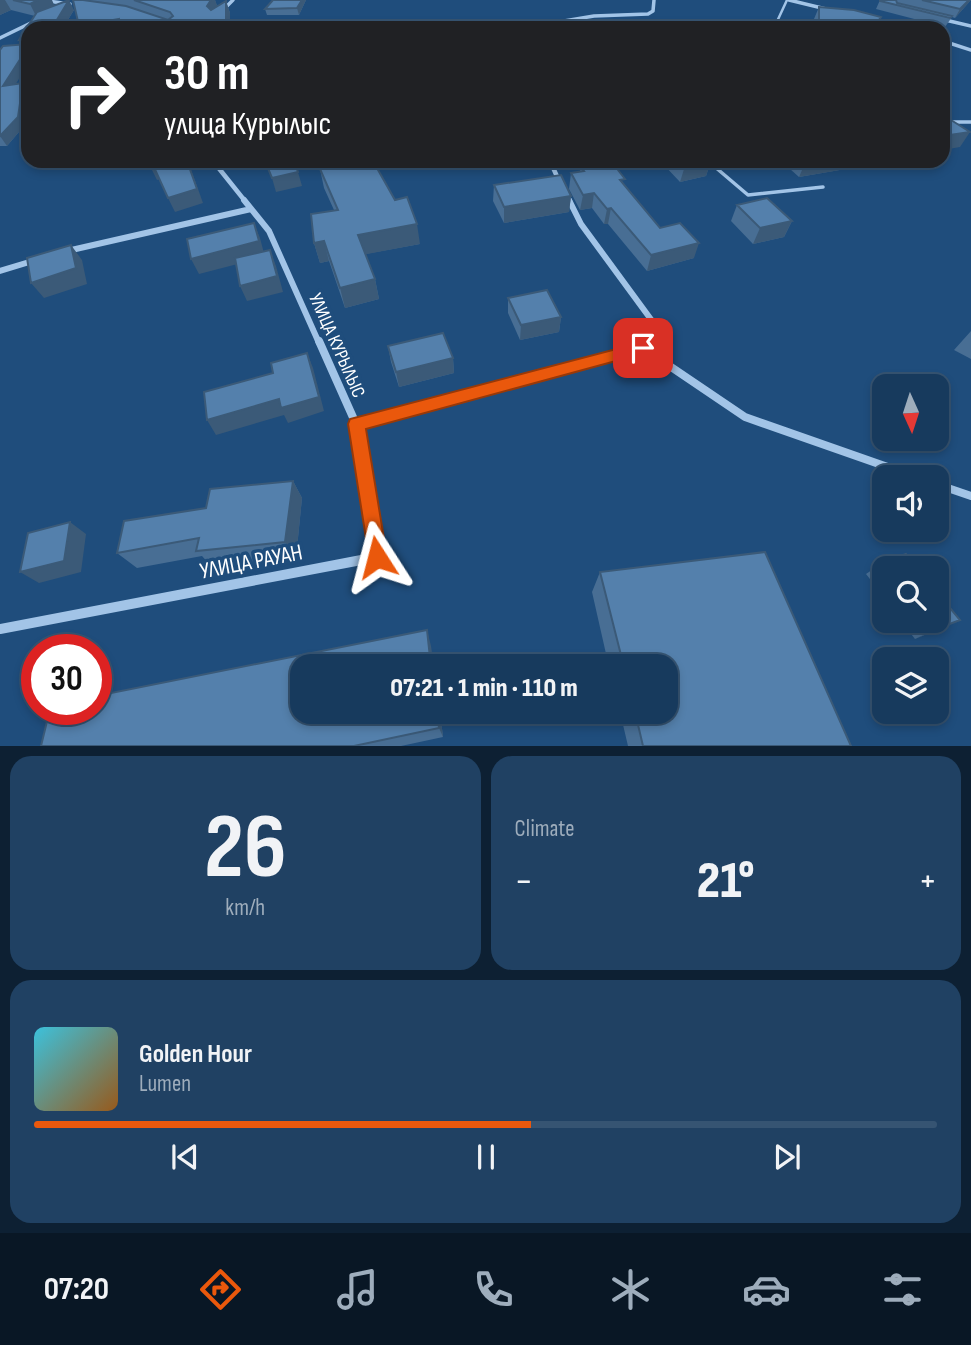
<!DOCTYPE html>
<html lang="en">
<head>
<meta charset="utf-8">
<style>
	body { margin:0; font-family:"Sofia Sans Condensed",sans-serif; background:#204163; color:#f1f3f6; height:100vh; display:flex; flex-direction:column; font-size:26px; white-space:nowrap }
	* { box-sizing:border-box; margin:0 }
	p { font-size:23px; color:#9eadbc }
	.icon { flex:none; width:38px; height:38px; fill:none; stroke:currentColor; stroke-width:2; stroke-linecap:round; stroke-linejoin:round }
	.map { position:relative; height:746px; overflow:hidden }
	.side { display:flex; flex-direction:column; gap:10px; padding:10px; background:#0d2033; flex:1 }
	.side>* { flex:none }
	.guide { position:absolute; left:21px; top:21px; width:929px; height:147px; border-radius:21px; box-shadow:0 4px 10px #0003,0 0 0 2px #365472; background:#202124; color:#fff; overflow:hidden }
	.needle { width:46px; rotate:177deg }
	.buttons { position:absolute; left:872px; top:374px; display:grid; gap:14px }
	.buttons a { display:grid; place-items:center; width:77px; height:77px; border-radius:14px; background:#173a5d; box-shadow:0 4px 10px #0003,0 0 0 2px #365472; font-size:35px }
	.speed { position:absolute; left:21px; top:634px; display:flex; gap:14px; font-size:35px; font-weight:700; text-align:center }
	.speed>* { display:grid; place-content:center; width:91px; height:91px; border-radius:50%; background:#173a5d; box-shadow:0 4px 10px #0003,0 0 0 2px #365472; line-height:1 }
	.speed .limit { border:10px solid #d22; background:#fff; color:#111 }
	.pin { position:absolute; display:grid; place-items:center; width:60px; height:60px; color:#fff; margin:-30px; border-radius:14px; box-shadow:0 4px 10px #0006 }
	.me { position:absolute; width:77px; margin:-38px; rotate:351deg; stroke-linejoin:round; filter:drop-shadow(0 0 5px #0008) }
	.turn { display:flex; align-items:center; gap:24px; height:147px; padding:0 28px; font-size:32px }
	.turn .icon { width:91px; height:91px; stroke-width:2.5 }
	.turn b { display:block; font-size:49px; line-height:60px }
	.big { font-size:52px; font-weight:800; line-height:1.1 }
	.side .card { flex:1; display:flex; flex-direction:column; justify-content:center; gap:10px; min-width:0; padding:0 24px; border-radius:21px; background:#204163 }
	.side .dial { align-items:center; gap:0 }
	.dial b { font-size:91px; line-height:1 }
	.song { display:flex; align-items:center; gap:21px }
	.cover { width:84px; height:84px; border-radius:10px; background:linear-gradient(135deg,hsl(190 70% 55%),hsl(30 70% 35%)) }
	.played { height:7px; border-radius:4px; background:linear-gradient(90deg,#ea580c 55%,#365472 55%) }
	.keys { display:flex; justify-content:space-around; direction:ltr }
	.heat { display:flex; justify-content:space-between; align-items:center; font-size:38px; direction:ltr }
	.side .tiles { flex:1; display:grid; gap:10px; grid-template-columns:1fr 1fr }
	.card:last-child { grid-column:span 2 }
	.trip { position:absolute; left:290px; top:654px; width:388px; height:70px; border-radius:21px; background:#173a5d; box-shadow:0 4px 10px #0003,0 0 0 2px #365472; font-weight:800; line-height:70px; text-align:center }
	.tabs { display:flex; height:112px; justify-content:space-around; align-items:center; background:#091725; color:#9eadbc }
	.tabs .icon { width:49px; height:49px }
	.tabs .current { color:#ea580c }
	.tabs b { font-size:32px; color:#f1f3f6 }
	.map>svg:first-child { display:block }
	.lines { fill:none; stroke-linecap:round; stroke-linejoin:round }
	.service-far1 { stroke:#a2c4e7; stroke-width:2.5 }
	.service { stroke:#a2c4e7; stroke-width:3.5 }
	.minor-far4 { stroke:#a2c4e7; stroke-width:3.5 }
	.minor-far3 { stroke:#a2c4e7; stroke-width:4.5 }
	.minor-far2 { stroke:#a2c4e7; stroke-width:6 }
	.minor-far1 { stroke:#a2c4e7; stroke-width:8 }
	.minor { stroke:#a2c4e7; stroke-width:10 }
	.wall { fill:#486e94 }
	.shaded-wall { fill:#3b5a78 }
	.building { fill:#5480ac; stroke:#3b5a78; stroke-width:2 }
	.route { fill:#ea580c; stroke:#983908; stroke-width:2 }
	.labels { text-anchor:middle; stroke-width:7; stroke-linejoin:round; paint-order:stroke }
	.street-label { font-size:19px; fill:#fff; stroke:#1f4d7c }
	.near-street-label { font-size:23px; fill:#fff; stroke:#1f4d7c }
</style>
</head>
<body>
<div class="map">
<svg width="971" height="747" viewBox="0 0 971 747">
	<rect width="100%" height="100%" fill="#1f4d7c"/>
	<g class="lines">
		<!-- service-far1 -->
		<path class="service-far1" d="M774,28L787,0"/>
		<!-- service -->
		<path class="service" d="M943,122H971
			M708,161L748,195L823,187"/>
		<!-- minor-far4 -->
		<path class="minor-far4" d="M40,0L70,4
			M789,0L826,9
			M221,12L233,0
			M941,19L971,26
			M872,21L900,28
			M540,25L594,16L648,14L653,11L654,0
			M0,38L37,20
			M943,41L971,50"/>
		<!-- minor-far3 -->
		<path class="minor-far3" d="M213,161L245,201
			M550,161L560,183
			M566,193L570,201"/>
		<!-- minor-far2 -->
		<path class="minor-far2" d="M244,200L269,231L319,343
			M569,200L581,224L658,329L647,343
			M67,251L251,209
			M0,271L36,260"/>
		<!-- minor-far1 -->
		<path class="minor-far1" d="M319,341L356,424L643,348L745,417L919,478
			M643,348L648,341
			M356,424L371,522
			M936,484L971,496"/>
		<!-- minor -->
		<path class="minor" d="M0,629L377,557L371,520"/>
	</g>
	<!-- wall -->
	<path class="wall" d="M0,0H51L54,6L74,10L63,28H28V64L15,84L23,83L28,91L24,126L7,146H0V50L22,44L19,40L35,16L11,10L0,15Z
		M73,0H215L217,6L226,1L230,13V28H80Z
		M273,0H306L299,15H267L265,9Z
		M880,0H971L955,18L952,17L945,27L876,9Z
		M819,7L881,17L876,28H814V19Z
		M664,161H711L706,176L680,182L663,164Z
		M781,161H865L863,166L799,177Z
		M580,166L624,185L660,228L694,258L647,271L608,224H604L592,208L580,210L569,189L571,173L580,172Z
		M320,169L420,244L365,254L375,279L379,299L345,308L329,261L320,263L314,243L334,210L324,188Z
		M494,185L571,196L569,212L504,223L493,201Z
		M737,205L792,221L784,237L753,244L731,221Z
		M508,298L561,317L559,332L520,340L508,313Z
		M971,331V359L954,350Z
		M388,346L453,358L454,373L399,387L391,362Z
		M293,481L302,498L296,558L211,566L202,556L137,568L117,553L206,508Z
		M882,563L918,569H884V597L866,574Z
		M600,572L851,746H628L620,712H667V667H609L592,592Z
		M960,620L915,639L901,621H936Z
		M431,646L303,712H440L443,737L401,746H41Z"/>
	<!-- shaded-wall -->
	<path class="shaded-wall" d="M0,0H5L11,10L0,15Z
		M36,0H52L55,7L36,16L30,4Z
		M69,0L74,10L63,28H52Z
		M202,0H215L218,8L211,18Z
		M302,0H306L299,15L297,8Z
		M969,0H971L955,18L960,9Z
		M226,1L230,13V28H226Z
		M119,19L127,23L130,28H80L79,26Z
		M28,39V64L9,95L3,86L25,50L19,40Z
		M23,83L28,91L24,126L7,146L0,136Z
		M970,132L960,147L943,150V136Z
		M187,161H188L203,203L175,212L168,198Z
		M711,161L706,176L680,182L685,166Z
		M806,161H865L863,166L799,177Z
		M153,165L160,179L157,180L150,166Z
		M298,172L302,186L276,192L272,178Z
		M594,193L592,208L580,210L583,195Z
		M571,196L569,212L504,223V207Z
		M611,208L608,224H604L607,209Z
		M792,221L784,237L753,244L760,228Z
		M254,223L260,238L265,257L199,274L191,259Z
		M417,224L420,244L362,255L358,235Z
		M324,241L329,261L320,263L314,243Z
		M699,243L694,258L647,271L651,255Z
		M71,245L82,260L87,284L44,298L31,283Z
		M270,250L276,266L283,292L247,301L240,286Z
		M375,279L379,299L345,308L340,288Z
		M561,317L559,332L520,340L521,325Z
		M307,353L313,368L324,411L288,423L284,415L216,435L207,420L279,399Z
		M453,358L454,373L399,387L396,372Z
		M293,481L302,498L296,558L285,542Z
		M70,522L86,534L81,572L39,583L20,572Z
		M960,620L939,629L915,639L934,630Z
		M427,630L431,646L434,667H431Z
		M437,712H440L443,737L439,728Z"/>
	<!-- building -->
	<path class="building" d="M13,0H38L30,4Z
		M69,0L52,28H28V39L19,40L37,12Z
		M73,0H83L126,6L168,20L173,16L170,12L134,0H211L207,6L211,10L226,1V28H126L127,23L119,24V19L79,26Z
		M273,0H302L297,8L265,9Z
		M880,0H896L897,3L952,16L950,18L880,1Z
		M922,0H969L960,9Z
		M819,7L854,10L881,17L873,28H819Z
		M28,44V47L3,86L23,83L18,117L0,136V50L3,46Z
		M943,115L970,132L943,136Z
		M148,161H187L197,189L168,198L153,165L150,166Z
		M265,161H294L298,172L272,178Z
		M356,161H373L395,200L407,197L417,224L358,235L375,279L340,288L324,241L314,243L311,214L338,210L320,169Z
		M611,161L625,179L620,180L660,228L680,223L699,243L651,255L611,208L607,209L594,193L583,195L571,173L584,171L580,166Z
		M680,161H711L685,166Z
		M561,175L571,196L504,207L494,185Z
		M767,198L792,221L760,228L737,205Z
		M254,223L259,241L191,259L187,239Z
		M71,245L76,268L31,283L27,258Z
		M270,250L277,276L240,286L235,258Z
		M547,290L561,317L521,325L508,298Z
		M443,333L453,358L396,372L388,346Z
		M307,353L319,397L281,408L279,399L207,420L204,392L273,373L271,363Z
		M293,481L285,542L196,551L199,538L117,553L124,521L206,508L210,489Z
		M70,522L64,561L20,572L28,533Z
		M765,552L851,746H643L635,712H667V667H624L600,572Z
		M906,554L918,569H887L882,563Z
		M936,591L960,620L934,630L927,621H936Z
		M427,630L431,667H303V712H437L439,728L354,746H41L50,709H96V696Z"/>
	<!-- route -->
	<path class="route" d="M643,342L649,344V352L366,429L387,557L384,564L377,566L370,564L348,424L350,419Z"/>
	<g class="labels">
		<!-- street labels -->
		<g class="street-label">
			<text transform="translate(338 345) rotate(66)" y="7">УЛИЦА КУРЫЛЫС</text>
		</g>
		<!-- near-street labels -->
		<g class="near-street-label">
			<text transform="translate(251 561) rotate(-11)" y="8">УЛИЦА РАУАН</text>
		</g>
	</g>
</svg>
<div class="buttons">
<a><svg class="needle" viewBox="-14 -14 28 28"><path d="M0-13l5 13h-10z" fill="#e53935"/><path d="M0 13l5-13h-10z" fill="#9eadbc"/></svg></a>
<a><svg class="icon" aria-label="sound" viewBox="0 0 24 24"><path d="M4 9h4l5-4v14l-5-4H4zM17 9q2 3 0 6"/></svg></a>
<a><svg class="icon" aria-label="search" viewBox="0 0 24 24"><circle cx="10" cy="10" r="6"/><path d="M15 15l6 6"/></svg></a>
<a><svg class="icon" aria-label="layers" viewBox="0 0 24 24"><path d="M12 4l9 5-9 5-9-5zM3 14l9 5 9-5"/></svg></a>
</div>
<div class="speed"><div class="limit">30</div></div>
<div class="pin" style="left:643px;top:348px;background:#d93025"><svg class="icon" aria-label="arrive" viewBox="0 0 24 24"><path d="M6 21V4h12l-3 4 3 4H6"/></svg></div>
<svg class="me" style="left:377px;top:557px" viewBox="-20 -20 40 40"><path d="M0-17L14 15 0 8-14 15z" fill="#ea580c" stroke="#fff" stroke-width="4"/></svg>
<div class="trip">07:21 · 1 min · 110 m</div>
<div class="guide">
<div class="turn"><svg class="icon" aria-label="right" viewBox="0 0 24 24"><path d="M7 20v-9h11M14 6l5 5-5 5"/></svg><div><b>30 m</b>улица Курылыс</div></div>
</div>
</div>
<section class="side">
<div class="tiles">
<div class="card dial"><b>26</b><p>km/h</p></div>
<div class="card"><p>Climate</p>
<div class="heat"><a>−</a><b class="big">21°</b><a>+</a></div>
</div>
<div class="card">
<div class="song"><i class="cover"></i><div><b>Golden Hour</b><p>Lumen</p></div></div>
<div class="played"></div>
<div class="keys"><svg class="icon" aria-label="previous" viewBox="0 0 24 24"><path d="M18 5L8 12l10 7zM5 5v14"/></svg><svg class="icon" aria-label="pause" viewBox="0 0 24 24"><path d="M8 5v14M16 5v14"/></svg><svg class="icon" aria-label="next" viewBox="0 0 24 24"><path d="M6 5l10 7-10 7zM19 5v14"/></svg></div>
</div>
</div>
</section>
<nav class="tabs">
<b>07:20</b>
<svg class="icon current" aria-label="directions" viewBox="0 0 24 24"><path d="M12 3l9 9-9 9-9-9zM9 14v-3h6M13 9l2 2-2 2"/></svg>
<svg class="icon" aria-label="music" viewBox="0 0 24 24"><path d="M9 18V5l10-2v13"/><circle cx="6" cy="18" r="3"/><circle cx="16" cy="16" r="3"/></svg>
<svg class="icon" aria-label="phone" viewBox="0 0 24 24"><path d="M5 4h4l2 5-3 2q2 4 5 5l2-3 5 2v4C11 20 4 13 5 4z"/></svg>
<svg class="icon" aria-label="climate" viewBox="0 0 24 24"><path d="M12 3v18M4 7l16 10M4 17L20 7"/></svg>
<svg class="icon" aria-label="car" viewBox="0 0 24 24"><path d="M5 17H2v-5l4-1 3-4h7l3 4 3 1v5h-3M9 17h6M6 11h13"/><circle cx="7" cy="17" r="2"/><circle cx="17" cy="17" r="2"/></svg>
<svg class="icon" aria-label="filters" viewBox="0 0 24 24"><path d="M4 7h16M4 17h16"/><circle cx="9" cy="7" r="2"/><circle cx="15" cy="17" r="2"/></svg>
</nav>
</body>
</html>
